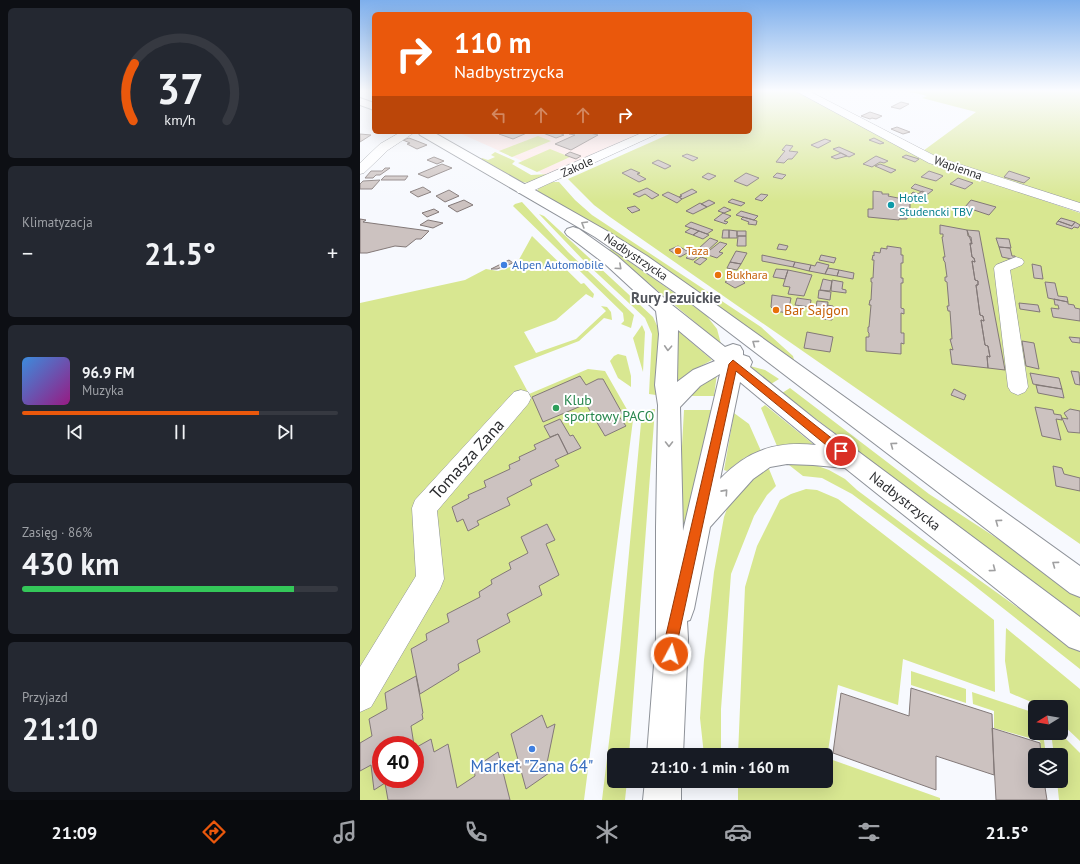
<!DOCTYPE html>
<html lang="pl">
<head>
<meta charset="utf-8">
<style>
	body { margin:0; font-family:"PT Sans",sans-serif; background:#242831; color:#f1f3f6; height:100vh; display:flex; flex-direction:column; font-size:15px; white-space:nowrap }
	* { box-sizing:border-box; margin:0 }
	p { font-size:13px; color:#9ea1a6 }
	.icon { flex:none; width:22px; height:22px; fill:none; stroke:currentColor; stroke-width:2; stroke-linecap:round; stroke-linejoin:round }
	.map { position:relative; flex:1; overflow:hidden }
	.panel { display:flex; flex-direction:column; gap:8px; padding:8px; background:#0d0f14; width:360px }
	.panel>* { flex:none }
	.banner { position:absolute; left:12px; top:12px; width:380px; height:122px; border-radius:6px; box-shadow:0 4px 16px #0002; background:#ea580c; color:#fff; overflow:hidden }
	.needle { width:26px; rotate:259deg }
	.buttons { position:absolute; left:668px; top:700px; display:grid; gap:8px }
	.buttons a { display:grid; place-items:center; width:40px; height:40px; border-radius:6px; background:#171b24; box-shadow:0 4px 16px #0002; font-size:20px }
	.speed { position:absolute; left:12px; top:736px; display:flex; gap:8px; font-size:20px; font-weight:700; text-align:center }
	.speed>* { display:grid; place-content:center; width:52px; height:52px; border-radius:50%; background:#171b24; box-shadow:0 4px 16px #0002; line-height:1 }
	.speed .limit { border:6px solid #d22; background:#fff; color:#111 }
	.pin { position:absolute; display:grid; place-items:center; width:34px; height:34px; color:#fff; margin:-17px; border:2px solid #fff; border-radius:50%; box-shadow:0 1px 4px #0007 }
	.me { position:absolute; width:44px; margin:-22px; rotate:6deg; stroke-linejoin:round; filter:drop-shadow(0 0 3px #0008) }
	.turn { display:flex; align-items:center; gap:14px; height:84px; padding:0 16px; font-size:18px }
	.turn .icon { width:52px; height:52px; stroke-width:2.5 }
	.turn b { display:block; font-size:28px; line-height:34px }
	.lanes { display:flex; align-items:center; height:38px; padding:0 16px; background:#0003; justify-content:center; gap:20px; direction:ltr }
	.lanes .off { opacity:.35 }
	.big { font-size:30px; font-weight:700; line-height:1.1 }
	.panel .tile { flex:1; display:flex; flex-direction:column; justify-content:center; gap:6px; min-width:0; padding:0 14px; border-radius:6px; background:#242831 }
	.panel .dial { align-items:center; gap:0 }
	.dial svg { height:104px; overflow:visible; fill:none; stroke:#363941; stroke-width:7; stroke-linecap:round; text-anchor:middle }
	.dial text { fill:#f1f3f6; stroke:none }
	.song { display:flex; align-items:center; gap:12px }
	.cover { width:48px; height:48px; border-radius:6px; background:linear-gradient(135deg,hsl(210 70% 55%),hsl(310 70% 35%)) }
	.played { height:4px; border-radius:2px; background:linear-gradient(90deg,#ea580c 75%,#363941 75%) }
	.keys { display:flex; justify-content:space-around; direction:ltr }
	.heat { display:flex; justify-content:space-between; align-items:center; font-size:22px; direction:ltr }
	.charge { height:6px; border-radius:3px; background:linear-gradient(90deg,#34c759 86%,#363941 0) }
	.trip { position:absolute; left:247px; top:748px; width:226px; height:40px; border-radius:6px; background:#171b24; box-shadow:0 4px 16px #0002; font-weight:700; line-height:40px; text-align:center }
	.tabs { display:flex; height:64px; justify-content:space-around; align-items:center; background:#090b0e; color:#9ea1a6 }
	.tabs .icon { width:28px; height:28px }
	.tabs .selected { color:#ea580c }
	.tabs b { font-size:18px; color:#f1f3f6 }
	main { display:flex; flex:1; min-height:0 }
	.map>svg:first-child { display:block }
	.education { fill:#ffe9e8 }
	.green { fill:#d8e791; fill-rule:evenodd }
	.building { fill:#ccc2c0; stroke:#837978 }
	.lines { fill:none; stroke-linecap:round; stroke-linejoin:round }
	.street-casing { stroke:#8e9299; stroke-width:1 }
	.secondary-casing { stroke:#8e9299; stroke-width:2 }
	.street { fill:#fff; fill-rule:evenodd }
	.secondary { fill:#fff; fill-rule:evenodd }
	.oneway { stroke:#a0a0a1 }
	.route { fill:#ea580c; stroke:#983908 }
	.culture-dot { fill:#0f9aa8; stroke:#fff; stroke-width:1.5 }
	.food-dot { fill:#e8710a; stroke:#fff; stroke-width:1.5 }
	.shop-dot { fill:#3f7fe0; stroke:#fff; stroke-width:1.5 }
	.leisure-dot { fill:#2e9e5b; stroke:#fff; stroke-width:1.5 }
	.labels { text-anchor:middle; stroke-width:4; stroke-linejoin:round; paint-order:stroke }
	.far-street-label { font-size:12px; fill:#2b2c2f; stroke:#fff }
	.far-culture-label { font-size:12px; fill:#0d838f; stroke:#fff; text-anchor:start }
	.far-food-label { font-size:12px; fill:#c56008; stroke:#fff; text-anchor:start }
	.far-shop-label { font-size:12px; fill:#366cbe; stroke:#fff; text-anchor:start }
	.food-label { font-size:14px; fill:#c56008; stroke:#fff; text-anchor:start }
	.leisure-label { font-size:14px; fill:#27864d; stroke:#fff; text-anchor:start }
	.street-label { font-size:14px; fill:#2b2c2f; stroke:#fff }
	.neighbourhood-label { font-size:15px; font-weight:bold; fill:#52555c; stroke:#fff }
	.near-street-label { font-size:17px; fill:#2b2c2f; stroke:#fff }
	.near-shop-label { font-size:17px; fill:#366cbe; stroke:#fff }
</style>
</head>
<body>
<main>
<section class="panel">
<div class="tile dial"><svg viewBox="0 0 100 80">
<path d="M14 69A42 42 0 1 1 86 69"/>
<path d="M14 69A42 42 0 0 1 15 25" stroke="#ea580c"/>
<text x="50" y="56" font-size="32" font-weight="700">37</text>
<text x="50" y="72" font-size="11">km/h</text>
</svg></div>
<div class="tile"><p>Klimatyzacja</p>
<div class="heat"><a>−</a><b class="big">21.5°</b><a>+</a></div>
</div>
<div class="tile">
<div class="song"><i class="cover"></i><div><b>96.9 FM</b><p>Muzyka</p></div></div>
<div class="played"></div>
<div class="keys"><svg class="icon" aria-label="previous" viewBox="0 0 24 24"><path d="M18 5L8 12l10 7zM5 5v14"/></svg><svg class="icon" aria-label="pause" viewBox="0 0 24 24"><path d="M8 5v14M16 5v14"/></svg><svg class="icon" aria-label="next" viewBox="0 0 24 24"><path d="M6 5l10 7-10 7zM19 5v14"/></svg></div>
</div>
<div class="tile"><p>Zasięg · 86%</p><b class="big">430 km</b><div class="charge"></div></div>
<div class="tile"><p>Przyjazd</p><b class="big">21:10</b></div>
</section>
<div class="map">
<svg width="720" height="800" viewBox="0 0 720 800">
	<rect width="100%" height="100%" fill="#f7f9fe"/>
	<!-- education -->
	<path class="education" d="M97,132H283L273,138L186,176L160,160Z"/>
	<!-- green -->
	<path class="green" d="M390,90H434L571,162L720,213V544L250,217L234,205L208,179L314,132H390Z
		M542,90H720V204L577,158L563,151L616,112L562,98L567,96C558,93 550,93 542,90Z
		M178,136L191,141L152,157L139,151Z
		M190,149L210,157L177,172L158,163Z
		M135,152L155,161L152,164L171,175L190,174L168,183L162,182L120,160L122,158L128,160L135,157L131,155Z
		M192,182H199L215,200L232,215L401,327L433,356L434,360L306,269L266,243L177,191L179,188Z
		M162,202L208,252L274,315L271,328L261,324L264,321L263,313L153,206L155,204Z
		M179,214L184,216L293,317L299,330L300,338L296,395L289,394L292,334L285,318L226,263Z
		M172,236L221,284L224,283L234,294L233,298L226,294L196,320L164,332L176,353L216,339L246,311L241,306L247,307L251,312L252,320L244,318L219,341L154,366L169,394L228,369L245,371L273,420L224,800H0V303L105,280L126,269L138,271L156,265ZM21,745H55V779H21Z
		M251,249L346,315L357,329L361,344L249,250Z
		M282,325L285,332L283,372L273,338Z
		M317,330L352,360L328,373L316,383Z
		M258,354L266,356L271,376V387L258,378L250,361L254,356Z
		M390,366L405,370L419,379L411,384Z
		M357,374L354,396H328L329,392Z
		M430,388L569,494L672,561L720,598V620L422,393Z
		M405,405L453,444L452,445L437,444L417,446L401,408Z
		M291,409H295L269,755H254V781H267L265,800H242L260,650L281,423Z
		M324,410H351L320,549L316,555Z
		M374,413L389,424L401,451L384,458L367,471L364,470Z
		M441,464L455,465L469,470L485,479L497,490L569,544L720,652V669L606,579L492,494L462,478L443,476L429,465Z
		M409,469L416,486L407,495L394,516L371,574L361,709V755H344L340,718L344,660L354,572L364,517L368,506L397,473Z
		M446,489L457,490L478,499L634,620L635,692L543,659L538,705L478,685L467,758L580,798V800H378V781H466V755H378L385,587L397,546L420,500L431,494Z
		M646,628L720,689V741L701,723V707H683L650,693L645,661Z
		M551,671L606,689V703L551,685Z
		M612,692L675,713V733H683L686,755H682L680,741L634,728V711L613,704Z
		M691,733H700L720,753V800H699L697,781H701V755H694Z"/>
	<!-- building -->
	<path class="building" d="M541,102L549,104L540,109L531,107Z
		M510,112L522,116L516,119L512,118L510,119L501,116Z
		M537,127L550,132L543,134L531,129Z
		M144,132H169L153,139L139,134Z
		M187,132H197L204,135L196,138L183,133Z
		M213,132H226L238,135L211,150L195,144L215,135L209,134Z
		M0,134L11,135L0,142Z
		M49,138L57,141L67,145L57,149L47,144L50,143L43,140Z
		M514,138L524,143L520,144L509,140Z
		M465,139L471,141L458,148L451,145Z
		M426,145L433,146L429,151L438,152L432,159H428L424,163L416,162L425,151L422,150Z
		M479,147L495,154L489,157L473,149Z
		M210,152L221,156L216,159L205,155Z
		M481,153L487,156L476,159L471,157Z
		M327,154L338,158L333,161L322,156Z
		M546,155L559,159L555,162L542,157Z
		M516,156L528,161L524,163L520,162L512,167L503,164Z
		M74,157L84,161L77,164L67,160Z
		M298,160L311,166L305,169L292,163Z
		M82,164L92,168L68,178L58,174Z
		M520,164L536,170L531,173L515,166Z
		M25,168H30L20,175H16L13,178H5L11,171H22Z
		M271,169L280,173L277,174L286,179L279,182L262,173Z
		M569,171L581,175L583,176L576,181L561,177Z
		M649,171L670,178L664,183L644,177Z
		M348,173L356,176L349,180L342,177Z
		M386,173L399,178L387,186L374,181Z
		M417,173L426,175L422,179L413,177Z
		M25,176H48L45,180H21Z
		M598,178L613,183L605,189L590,184Z
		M20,180L12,189H0V184L3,181Z
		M555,184L573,190L568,194L551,188Z
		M63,187L71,192L58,197L50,192Z
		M287,188L299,195L292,199L285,194L279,197L273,194Z
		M332,189L337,192L322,199L319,197L322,196L320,195Z
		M89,190L99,196L85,202L76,196Z
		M513,191L522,192V194H529L528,196L543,199V201L550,202V210L547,209V219H539V220L508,217V209H513Z
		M562,191L568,194L563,198L551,194L553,192L558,194Z
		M308,192L319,197L322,199L317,203L302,195Z
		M401,194L408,195L402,201L395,199Z
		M372,199L382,202L385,203L381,206L368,202Z
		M104,200L113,205L97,212L88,206Z
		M349,200L355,203L347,207L341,204Z
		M611,200L636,207L629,215L605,207Z
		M340,203L347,207L333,214L326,211Z
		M275,206L280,210L272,213L267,208Z
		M364,207L371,210L364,213L358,211Z
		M74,209L79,212L67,217L62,213Z
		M381,211L398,216L394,220L376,215Z
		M363,213L371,216L364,221L368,222L366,224L354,220Z
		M383,217L397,221L396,225L388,224L389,222L381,219Z
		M701,218L715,222L712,226L698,221Z
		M0,219L6,220L3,222L69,231L61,239H56L46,247L35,246L7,253H0Z
		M68,220L83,223L73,228L60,225Z
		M698,221L712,226L715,222L720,225L718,228L714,227L712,229L696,224Z
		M331,222L353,230L347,234L325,226Z
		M580,225L607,230L608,236L611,237L612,244L610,243L612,257L614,258L615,262L612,261L615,280L618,281V285H616L620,315L623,316L624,321L621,320L625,345L628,346L630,357L627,356L628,368L592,364L590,349L593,350L590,339H592L590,311H588L587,306H589L587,282L585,281V277H587L585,262L584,261L583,257H585L582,237H583V234H580Z
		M331,228L339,231L333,235L325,232Z
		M363,230H369V238H362Z
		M369,230L377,231V238H369Z
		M607,230L619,231L645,370L628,368L627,356L630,357L628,346L625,345L621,320L624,321L623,316L620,315L616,285H618V281L615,280L612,261L615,262L614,258L612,257L610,243L612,244Z
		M339,231L347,234L349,235L343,239L333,235Z
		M377,231H386V236H377Z
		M378,236H386V246H377Z
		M350,238L358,241L346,252L338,249Z
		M636,238L649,239L651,248L639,247Z
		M360,242L367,244L359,252L363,253L357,258L345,254Z
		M419,244L428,246L426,250L417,249Z
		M318,246L329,252L320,257L309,250Z
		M527,246L541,248V255H543V263H541V278H543V283H541V308L544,309V314L541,313V333H544V344L541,343V354L506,351V337H509V333L508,332V327H509L511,305H509L510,300H511L512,282H511V278H513L514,260H512L513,255L514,256V252L520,253L521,248L527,249Z
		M639,247L650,248L652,256H655L656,260L642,257Z
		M335,250L342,253L333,260L326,258Z
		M376,251L387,253L381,264L370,262Z
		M402,255L435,262L433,267L402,261Z
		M461,255L476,258L474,263L459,260Z
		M341,257L347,259L340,265L334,262Z
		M149,260L153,263L137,269H131Z
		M370,262L381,264L377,270L367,268Z
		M435,262L451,265L449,271L433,267Z
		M457,262L469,265L465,274L449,271L451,265L455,266Z
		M672,264L681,266L683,279L674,278Z
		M468,268L479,270L477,276L465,274Z
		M416,269L428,270L425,279L413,277Z
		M428,270L452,275L444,296L428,294L430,287L423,286Z
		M479,270L494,273L493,279L477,276Z
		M378,274L385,278L382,280L385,283L375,288L365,282Z
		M463,279L472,281L470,291L460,290Z
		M472,280L483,282L482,289L486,290V293L471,291Z
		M685,282L695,283L698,296L707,297L708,302L688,298Z
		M459,290L471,292L470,300L458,298Z
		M412,295L431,298L428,313L415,311L411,307Z
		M437,298L451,300L450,307L435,305Z
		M694,299L708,302V304L714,305L715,308L720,309V321L693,317L691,308L699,309L698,305H695Z
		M457,301L468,302L467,315L455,314Z
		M659,303L678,305L680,312L660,309Z
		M467,305L473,306L472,320L463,319L464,315H467Z
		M447,332L473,337L470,352L444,348Z
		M709,337L720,338V343L712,342Z
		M662,341L674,343L679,369L666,366Z
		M711,371L719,372L720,385L715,384Z
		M670,373L699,378L702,389L673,384Z
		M220,376L226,385L238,379H243L262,413L258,415L266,426L245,436L226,404L183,422L172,397Z
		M676,385L702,389L704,398L678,393Z
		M594,389L606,395L604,400L591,395Z
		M675,407L693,410L694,414L701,415L702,420L696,419L701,440L682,436Z
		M710,409L720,411V433L708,432L702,418L708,419L704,413Z
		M200,419L210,436L213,435L221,448L208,454L198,434L190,437L184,426Z
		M198,434L208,454L195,460L199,466L170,480L172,485L147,498L150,505L117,521L119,525L108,531L103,519L97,522L92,507L109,498L108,495L126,487L124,481L150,469L149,465L160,460L159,457L176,449L174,445Z
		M693,466L702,468L704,474L720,478V491L696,486Z
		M187,524L195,540L186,544L199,575L179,586L182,595L147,614L150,622L117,640L120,652L98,664L99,670L60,694L51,649L67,640L66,634L89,622L87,614L120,597L119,592L132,584L131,580L151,569L149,563L168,553L161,537Z
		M56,676L63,713L62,714L63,719L51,726L54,745H21V779H55V748L71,739L74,752L88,744L97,788L115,776L114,768L138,752L150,800H28L25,783L14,790L11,765L0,771V743L12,736L9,719L27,709L25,693Z
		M551,688L632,714L634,775L576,756V790L473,753L481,693L549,716Z
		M182,715L187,728L195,724L187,763L189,773L166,789L151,734Z
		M632,728L680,743L681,755H675V781H684L687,800H636Z"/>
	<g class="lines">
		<!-- street casing -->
		<g class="street-casing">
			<path id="street" d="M434,90H447L577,157L720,203V212L569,163Z
				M41,132H55L28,150L4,173L0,174V163L20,144Z
				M284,132H299L297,134L168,193H158L156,190L158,187Z
				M656,257L662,259L664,262L662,265L650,270L668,387L665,392L658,395L651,392L648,387L634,268L636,265Z
				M161,390L168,392L171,398L168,404L77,511L84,579L80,589L11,707L0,712V667L56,576L52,508L55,500L154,392Z"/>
		</g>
		<!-- secondary casing -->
		<g class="secondary-casing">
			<path id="secondary" d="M0,98L14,103V110L0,105Z
				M58,132H73L247,231L287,256L344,296L720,566V597L710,593L332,304L235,237L60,135Z
				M213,227L219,229L257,256L312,305L365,347L373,344L380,346L383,351V355L389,357L392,362L390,367L456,420L720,617V651L709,647L485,468L453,465L427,464L410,467L393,479L350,527L334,609L330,620L327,621L328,639L323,755H287L296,639V527L298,405L295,385L299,334L296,311L245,264L207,235L205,232L207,229ZM318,330L355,361L333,370L317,382ZM360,374L323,531L320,407L340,386ZM380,382L456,445C416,441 388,450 360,479Z
				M285,781H321V800H283Z"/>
		</g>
		<!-- street -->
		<use href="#street" class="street"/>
		<!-- secondary -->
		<use href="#secondary" class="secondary"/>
	</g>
	<!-- one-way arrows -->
	<defs><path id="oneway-chevron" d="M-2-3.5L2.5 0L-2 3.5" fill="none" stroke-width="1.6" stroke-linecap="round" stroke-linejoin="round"/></defs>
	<g class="oneway">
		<use href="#oneway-chevron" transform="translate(224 224) rotate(-149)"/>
		<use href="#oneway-chevron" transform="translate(259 267) rotate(42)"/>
		<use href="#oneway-chevron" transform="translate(395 343) rotate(-144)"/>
		<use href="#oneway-chevron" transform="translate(308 348) rotate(93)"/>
		<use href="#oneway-chevron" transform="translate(309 444) rotate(90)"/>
		<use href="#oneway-chevron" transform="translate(533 445) rotate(-144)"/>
		<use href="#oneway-chevron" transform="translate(365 492) rotate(-48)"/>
		<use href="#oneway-chevron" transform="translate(638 522) rotate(-144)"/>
		<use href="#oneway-chevron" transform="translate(695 564) rotate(-144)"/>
		<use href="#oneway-chevron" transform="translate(633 569) rotate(37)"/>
	</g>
	<!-- sky -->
	<linearGradient id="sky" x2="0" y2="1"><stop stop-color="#7eafec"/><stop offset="0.45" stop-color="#fbfcff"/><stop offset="1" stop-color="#fbfcff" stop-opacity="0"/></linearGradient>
	<rect width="720" height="202" fill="url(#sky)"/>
	<!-- route -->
	<path class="route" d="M373,360L484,448L486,451L484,454H477L376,371L318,639L317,654L316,658L311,660L306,658L304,654L305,639L369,364Z"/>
	<!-- markers -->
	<circle class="culture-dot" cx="531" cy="205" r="4"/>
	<g class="food-dot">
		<circle cx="318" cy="251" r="4"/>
		<circle cx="358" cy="275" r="4"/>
		<circle cx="416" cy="310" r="4"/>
	</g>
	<g class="shop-dot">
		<circle cx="144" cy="265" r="4"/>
		<circle cx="172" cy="749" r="4"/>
	</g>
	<circle class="leisure-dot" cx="196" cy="408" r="4"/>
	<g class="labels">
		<!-- far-street labels -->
		<g class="far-street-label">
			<text transform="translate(217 167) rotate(-24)" y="4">Zakole</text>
			<text transform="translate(598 168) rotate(19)" y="4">Wapienna</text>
			<text transform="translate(276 257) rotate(34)" y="4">Nadbystrzycka</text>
		</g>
		<!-- far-culture labels -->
		<g class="far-culture-label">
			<text x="539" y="202">Hotel<tspan x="539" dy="14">Studencki TBV</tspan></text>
		</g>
		<!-- far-food labels -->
		<g class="far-food-label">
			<text x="326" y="255">Taza</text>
			<text x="366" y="279">Bukhara</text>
		</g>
		<!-- far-shop labels -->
		<g class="far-shop-label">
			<text x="152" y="269">Alpen Automobile</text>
		</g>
		<!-- food labels -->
		<g class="food-label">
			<text x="424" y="315">Bar Sajgon</text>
		</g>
		<!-- leisure labels -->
		<g class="leisure-label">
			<text x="204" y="405">Klub<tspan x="204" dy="16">sportowy PACO</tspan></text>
		</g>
		<!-- street labels -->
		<g class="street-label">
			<text transform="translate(545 501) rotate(38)" y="5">Nadbystrzycka</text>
		</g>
		<!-- neighbourhood labels -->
		<g class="neighbourhood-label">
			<text x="316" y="303">Rury Jezuickie</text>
		</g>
		<!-- near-street labels -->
		<g class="near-street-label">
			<text transform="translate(107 459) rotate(-48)" y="6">Tomasza Zana</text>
		</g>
		<!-- near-shop labels -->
		<g class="near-shop-label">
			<text x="172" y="772">Market "Zana 64"</text>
		</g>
	</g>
</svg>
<div class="buttons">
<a><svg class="needle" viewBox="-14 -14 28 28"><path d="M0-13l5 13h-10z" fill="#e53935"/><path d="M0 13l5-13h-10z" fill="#9ea1a6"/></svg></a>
<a><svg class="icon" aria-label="layers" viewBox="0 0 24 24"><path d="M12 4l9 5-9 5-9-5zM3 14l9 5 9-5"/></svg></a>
</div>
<div class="speed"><div class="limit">40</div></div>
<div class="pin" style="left:481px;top:451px;background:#d93025"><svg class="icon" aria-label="arrive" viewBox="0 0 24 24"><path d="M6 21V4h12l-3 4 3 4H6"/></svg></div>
<svg class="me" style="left:311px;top:654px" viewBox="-20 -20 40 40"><circle r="17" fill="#ea580c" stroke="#fff" stroke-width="3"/><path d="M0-11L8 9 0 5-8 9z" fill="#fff"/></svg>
<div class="trip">21:10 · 1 min · 160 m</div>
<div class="banner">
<div class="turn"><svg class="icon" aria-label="right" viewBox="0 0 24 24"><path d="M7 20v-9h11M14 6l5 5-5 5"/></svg><div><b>110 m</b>Nadbystrzycka</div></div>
<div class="lanes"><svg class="icon off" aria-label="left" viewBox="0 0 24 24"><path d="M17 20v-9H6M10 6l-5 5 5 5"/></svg><svg class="icon off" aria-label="ahead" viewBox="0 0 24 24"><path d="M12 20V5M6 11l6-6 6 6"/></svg><svg class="icon off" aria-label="ahead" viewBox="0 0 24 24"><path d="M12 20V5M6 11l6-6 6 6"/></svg><svg class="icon" aria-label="right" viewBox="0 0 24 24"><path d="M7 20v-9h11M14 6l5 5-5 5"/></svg></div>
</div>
</div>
</main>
<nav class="tabs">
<b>21:09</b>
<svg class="icon selected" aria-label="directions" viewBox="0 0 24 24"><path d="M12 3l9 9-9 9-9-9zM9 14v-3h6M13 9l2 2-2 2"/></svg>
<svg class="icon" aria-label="music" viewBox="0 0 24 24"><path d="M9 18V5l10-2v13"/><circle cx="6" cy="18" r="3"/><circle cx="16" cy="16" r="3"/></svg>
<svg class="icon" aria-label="phone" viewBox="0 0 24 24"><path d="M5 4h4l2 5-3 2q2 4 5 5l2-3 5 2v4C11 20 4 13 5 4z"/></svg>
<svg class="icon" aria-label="climate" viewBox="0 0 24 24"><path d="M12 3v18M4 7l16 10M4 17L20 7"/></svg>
<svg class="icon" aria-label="car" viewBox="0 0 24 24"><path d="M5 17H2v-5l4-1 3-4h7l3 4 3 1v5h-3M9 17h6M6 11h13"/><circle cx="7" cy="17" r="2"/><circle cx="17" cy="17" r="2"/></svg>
<svg class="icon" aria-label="filters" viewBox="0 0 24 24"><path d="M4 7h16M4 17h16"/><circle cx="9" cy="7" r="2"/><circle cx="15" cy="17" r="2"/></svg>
<b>21.5°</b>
</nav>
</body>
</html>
